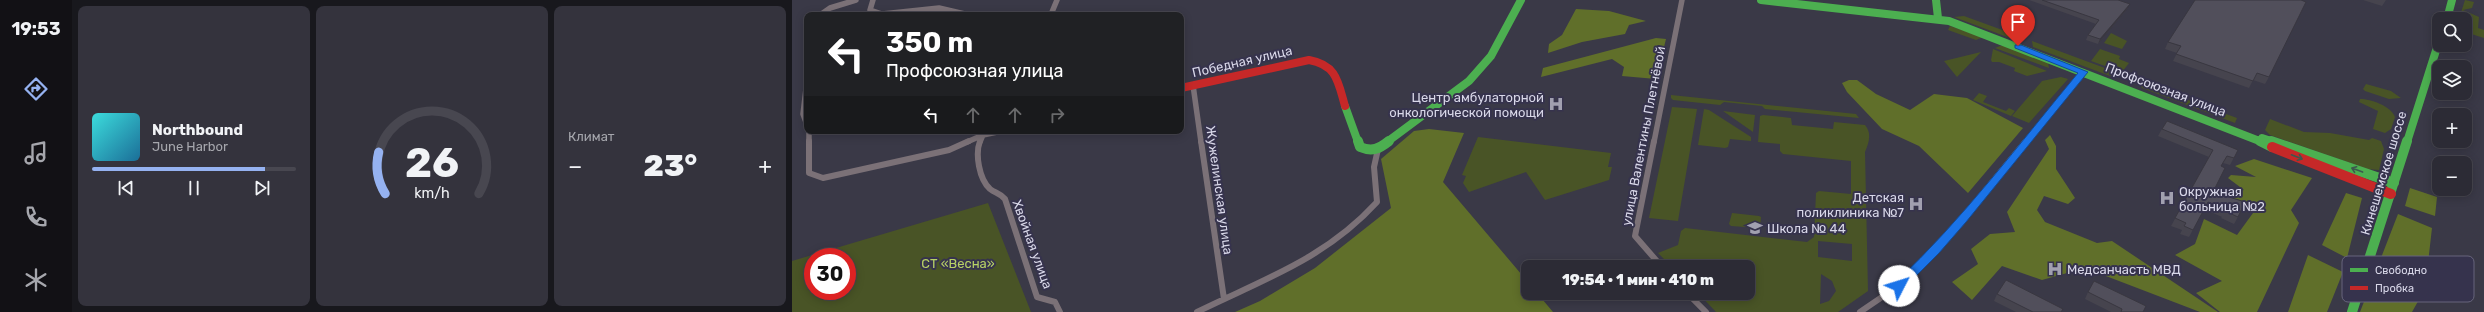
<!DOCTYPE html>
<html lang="ru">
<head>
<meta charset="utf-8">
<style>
	body { margin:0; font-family:Rubik,sans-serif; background:#34333d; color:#f1f3f6; height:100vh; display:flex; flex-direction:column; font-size:15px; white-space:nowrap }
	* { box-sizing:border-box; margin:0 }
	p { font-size:13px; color:#a6a7ad }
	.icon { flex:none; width:22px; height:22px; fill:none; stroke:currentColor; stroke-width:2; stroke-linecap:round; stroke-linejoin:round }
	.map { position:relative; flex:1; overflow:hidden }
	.side { display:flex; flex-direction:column; gap:6px; padding:6px; background:#18181d; width:720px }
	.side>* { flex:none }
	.guide { position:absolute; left:12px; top:12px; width:380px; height:122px; border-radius:8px; box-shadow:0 2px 10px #0003,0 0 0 1px #484750; background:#202124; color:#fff; overflow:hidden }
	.fabs { position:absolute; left:1640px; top:12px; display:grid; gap:8px }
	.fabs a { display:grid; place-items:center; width:40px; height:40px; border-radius:8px; background:#2c2b35; box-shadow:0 2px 10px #0003,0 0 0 1px #484750; font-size:20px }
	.speed { position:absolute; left:12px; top:248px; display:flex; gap:8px; font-size:20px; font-weight:700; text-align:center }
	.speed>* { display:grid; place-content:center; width:52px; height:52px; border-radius:50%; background:#2c2b35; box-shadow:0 2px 10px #0003,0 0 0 1px #484750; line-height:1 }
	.speed .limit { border:6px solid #d22; background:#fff; color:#111 }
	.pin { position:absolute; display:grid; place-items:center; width:34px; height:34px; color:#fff; margin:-41px -17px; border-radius:50% 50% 50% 0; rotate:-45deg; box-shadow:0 0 4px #0007 }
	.pin .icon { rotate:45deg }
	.me { position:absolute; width:44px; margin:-22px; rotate:50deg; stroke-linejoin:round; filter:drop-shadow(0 0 3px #0008) }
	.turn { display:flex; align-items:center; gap:14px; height:84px; padding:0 16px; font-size:18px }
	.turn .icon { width:52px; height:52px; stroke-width:2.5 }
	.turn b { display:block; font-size:28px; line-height:34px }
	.lanes { display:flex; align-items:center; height:38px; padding:0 16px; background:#0003; justify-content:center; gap:20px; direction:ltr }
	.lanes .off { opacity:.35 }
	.big { font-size:30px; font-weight:800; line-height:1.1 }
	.side .card { flex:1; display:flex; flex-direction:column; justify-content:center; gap:6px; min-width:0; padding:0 14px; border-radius:8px; background:#34333d }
	.side .dial { align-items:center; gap:0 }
	.dial svg { height:104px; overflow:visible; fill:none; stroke:#484750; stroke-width:7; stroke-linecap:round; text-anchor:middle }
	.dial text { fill:#f1f3f6; stroke:none }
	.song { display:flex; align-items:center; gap:12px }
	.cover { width:48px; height:48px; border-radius:6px; background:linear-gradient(135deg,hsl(180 70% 55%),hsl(200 70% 35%)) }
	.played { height:4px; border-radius:2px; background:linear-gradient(90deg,#95b2f1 85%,#484750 85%) }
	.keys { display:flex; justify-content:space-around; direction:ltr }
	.heat { display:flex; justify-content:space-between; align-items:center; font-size:22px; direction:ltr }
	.side .tiles { flex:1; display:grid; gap:6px; grid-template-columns:repeat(3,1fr) }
	.trip { position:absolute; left:729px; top:260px; width:234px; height:40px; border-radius:8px; background:#2c2b35; box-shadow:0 2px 10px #0003,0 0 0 1px #484750; font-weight:800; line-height:40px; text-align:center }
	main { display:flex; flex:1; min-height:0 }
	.menu { display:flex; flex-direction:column; width:72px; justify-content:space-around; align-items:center; background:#121115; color:#a6a7ad }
	.menu .icon { width:28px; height:28px }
	.menu .current { color:#95b2f1 }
	.menu b { font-size:18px; color:#f1f3f6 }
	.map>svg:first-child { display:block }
	.green { fill:#495426; fill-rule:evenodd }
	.forest { fill:#606f2a }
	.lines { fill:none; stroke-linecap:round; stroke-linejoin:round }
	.street-far1 { stroke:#7b7177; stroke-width:5.5 }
	.street { stroke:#7b7177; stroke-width:6 }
	.fast-far1 { stroke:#4caf50; stroke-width:8 }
	.fast { stroke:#4caf50; stroke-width:10 }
	.jam-far1 { stroke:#c62828; stroke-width:8 }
	.jam { stroke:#c62828; stroke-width:10 }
	.wall { fill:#46444e }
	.shaded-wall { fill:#393740 }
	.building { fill:#514f5b; stroke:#393740 }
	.oneway { stroke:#3d584e }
	.route { fill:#1a73e8; stroke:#114b97 }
	.labels { text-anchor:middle; stroke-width:4; stroke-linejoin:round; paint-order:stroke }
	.street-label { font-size:13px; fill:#d9d8e9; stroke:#36334d }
	.poi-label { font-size:13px; fill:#d9d8e9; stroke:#36334d; text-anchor:start }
	.park-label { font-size:13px; fill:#b8d265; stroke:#36334d }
	.key { fill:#36334d; stroke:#67657c; stroke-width:1 }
	.key-label { font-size:11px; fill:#d9d8e9 }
</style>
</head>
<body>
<main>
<nav class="menu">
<b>19:53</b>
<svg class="icon current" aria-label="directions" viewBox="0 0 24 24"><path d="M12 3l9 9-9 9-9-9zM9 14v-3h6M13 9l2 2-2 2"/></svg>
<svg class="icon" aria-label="music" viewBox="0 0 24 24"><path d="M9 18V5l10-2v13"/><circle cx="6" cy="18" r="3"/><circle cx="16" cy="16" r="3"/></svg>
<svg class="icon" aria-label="phone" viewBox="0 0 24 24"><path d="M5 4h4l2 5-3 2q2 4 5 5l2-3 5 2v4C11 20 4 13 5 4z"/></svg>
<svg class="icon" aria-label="climate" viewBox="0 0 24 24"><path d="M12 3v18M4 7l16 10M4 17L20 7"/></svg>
</nav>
<section class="side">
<div class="tiles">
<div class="card">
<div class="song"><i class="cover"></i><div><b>Northbound</b><p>June Harbor</p></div></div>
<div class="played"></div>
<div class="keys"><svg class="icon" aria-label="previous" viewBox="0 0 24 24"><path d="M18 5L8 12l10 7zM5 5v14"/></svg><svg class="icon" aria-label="pause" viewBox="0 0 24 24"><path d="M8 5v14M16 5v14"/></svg><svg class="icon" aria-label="next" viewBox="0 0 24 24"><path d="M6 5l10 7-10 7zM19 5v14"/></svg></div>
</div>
<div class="card dial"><svg viewBox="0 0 100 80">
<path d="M14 69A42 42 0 1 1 86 69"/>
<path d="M14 69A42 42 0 0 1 9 37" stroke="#95b2f1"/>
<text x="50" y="56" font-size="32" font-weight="700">26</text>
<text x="50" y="72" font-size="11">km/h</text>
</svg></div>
<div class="card"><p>Климат</p>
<div class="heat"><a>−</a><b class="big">23°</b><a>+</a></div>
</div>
</div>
</section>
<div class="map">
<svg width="1692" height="312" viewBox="0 0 1692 312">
	<rect width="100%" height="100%" fill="#3a3947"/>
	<!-- green -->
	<path class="green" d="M1673,0L1682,2L1680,8L1671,10L1687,17L1686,28L1692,30V38L1673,32V19H1667Z
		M1172,16L1224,35L1218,38L1162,17Z
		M1158,26L1191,37L1184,40L1156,30Z
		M1319,33L1335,41L1330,49L1312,43Z
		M1240,41L1329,74L1318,76L1241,47Z
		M1208,46H1216L1256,63L1257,68L1203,48Z
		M1201,49L1255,71L1235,76L1222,71L1223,68L1207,62H1200L1199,60Z
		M1308,49L1328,56L1327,59L1337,63L1330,72L1299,61Z
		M1189,52L1165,77L1152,61Z
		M1269,77L1276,79L1237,123L1220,116L1250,81Z
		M1347,82L1445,118L1443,123L1350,88Z
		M1574,84L1599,91L1609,98L1597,99L1573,91L1571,89Z
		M1187,93L1195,96L1191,102L1214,111L1217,108L1223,111L1219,116L1181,100Z
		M879,95L1064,114L1067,118L973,109L970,106L932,102L928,105L881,100L879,98Z
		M1568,99C1579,99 1599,106 1603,117L1599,129L1593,133L1581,129L1586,111L1567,102Z
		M880,107L905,109L886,221L857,218Z
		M912,109L917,110L959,137V141L938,139L936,147L933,148L906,145Z
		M931,111L963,115L961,132Z
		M971,115L999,118L1000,125L1041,129L1042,122L1073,125C1080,133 1077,143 1073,152L1076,291L1046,312H924L906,293H956V267L949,265L940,267H880L866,253L886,245L889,231L893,228L1015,242L1022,237L1024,193L1027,191L1059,194V161L991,154L988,151V144L966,142L968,116ZM1026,241L1060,244V261L1026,257ZM1029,274L1040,281L1044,291L1037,301L1028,304Z
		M1478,119L1512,132L1538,133L1577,140L1580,138L1589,141L1592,149L1587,170L1576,169L1478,135L1473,130Z
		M686,137L819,153L816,167H820L817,180L753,200L734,172L677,192L671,183L674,176L670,175Z
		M196,203L239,312H0V261ZM21,257H55V291H21Z
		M940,213L967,216L969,217L968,228L939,226L937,224Z"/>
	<!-- forest -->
	<path class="forest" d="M784,9L817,11L854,21L837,25L833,34L790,42L756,53L757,44L770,35Z
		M864,38L874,39L864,79L830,76L832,67L820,59L749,77L751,68Z
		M1057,80H1065L1084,94L1118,110L1142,94L1175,98L1231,128L1176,193L1127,146L1090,129L1055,92L1050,83Z
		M637,129L672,133L651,182L736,282V293H745L761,312H443L468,301L523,268L599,208L589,159L622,131Z
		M1258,135L1264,146V169L1283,198L1276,204L1252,196L1245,210L1253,222L1305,243L1320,241L1426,312H1408L1293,268L1250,280L1210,266L1180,300L1160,282L1186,264L1179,249L1198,234L1223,232L1215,212L1257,149L1253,140Z
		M1462,159L1520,178L1499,210L1507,223L1465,312H1428L1404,293L1430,281L1383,255L1403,244L1412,219L1445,235L1461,213L1428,196L1452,190L1436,178L1439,175L1464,177L1443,166Z
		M1618,188L1645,197L1643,216L1613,206Z
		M1554,193L1570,198L1555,258L1530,245Z
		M1606,214L1640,228L1633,289L1620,312H1568Z
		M1516,255L1551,272L1535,312H1496Z"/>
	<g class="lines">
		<!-- street-far1 -->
		<path class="street-far1" d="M81,0L78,10L90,14L147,8L177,15
			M260,12L265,0
			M28,15L38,8L64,0
			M15,25V29
			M15,80L11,114L15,125
			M401,85L409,142
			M17,131V142
			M175,142L191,135L210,131
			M188,142L191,135
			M862,142L890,0
			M1234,142L1291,72"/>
		<!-- street -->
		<path class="street" d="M17,141V173L31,178L157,150L177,141
			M188,141C183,154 187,179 198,189C203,193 208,193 213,199L245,297L263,302L268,312
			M409,141L432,299
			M862,141L843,236L870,267
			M895,293L914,312
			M405,312C472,279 533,259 585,202L582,167L586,149
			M1068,312L1115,280L1144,251L1234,141"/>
		<!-- fast-far1 -->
		<path class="fast-far1" d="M969,0L1157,21L1470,142
			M1144,0L1146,18
			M1655,19L1660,0
			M553,106L566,142
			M1470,138L1482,142
			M595,142L677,81L699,56L729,0
			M1615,142L1647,41"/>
		<!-- fast -->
		<path class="fast" d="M566,141L568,147C580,152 587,149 597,141
			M1468,141L1480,147
			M1479,141L1602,183
			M1560,312L1615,141"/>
		<!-- jam-far1 -->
		<path class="jam-far1" d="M389,88L517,60C545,65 546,82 553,106"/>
		<!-- jam -->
		<path class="jam" d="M1480,147L1599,194"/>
	</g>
	<!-- wall -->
	<path class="wall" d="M1237,0H1326L1336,8L1306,44L1294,40L1296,35L1304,24Z
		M1571,0H1594L1590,6Z
		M1376,42L1477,77L1473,84L1461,80L1457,88L1381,61L1385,53L1373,49Z
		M1370,129L1446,150L1438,165L1431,163L1429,166L1421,192L1446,217L1442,224L1429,218L1430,217L1412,209L1397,237L1388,234L1390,230L1379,226L1417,157L1366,136Z
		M1296,292L1351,312H1319L1293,299Z
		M1205,294L1269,312H1224L1202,301Z"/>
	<!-- shaded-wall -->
	<path class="shaded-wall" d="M1338,4L1336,8L1306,44L1308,39Z"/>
	<!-- building -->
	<path class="building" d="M1250,0H1326L1338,4L1308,39L1296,35L1307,20Z
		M1403,0H1509L1514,2L1477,77L1465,73L1461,81L1384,54L1389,46L1376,42Z
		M1375,121L1446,150L1442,158L1435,156L1429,166L1433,168L1421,192L1453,202L1446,217L1433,211L1434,210L1416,202L1401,230L1392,226L1394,223L1383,218L1421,150L1370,129Z
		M1214,280L1271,309L1269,312H1241L1205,294Z
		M1302,281L1354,306L1351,312H1329L1330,309L1296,292Z"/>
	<!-- one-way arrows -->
	<defs><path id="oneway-shaft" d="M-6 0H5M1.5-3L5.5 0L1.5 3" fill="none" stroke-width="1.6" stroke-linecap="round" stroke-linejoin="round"/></defs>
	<g class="oneway">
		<use href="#oneway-shaft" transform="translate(1505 157) rotate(21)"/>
		<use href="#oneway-shaft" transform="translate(1565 170) rotate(-160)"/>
	</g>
	<!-- route -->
	<path class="route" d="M1223,45H1229L1296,72L1174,222L1147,253L1111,289H1103V283C1171,219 1227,144 1286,73L1223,48Z"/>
	<!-- icons -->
	<defs>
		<g id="hospital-bare" transform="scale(1.2)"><path d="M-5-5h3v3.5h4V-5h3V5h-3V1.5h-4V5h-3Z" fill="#a1a0b0" stroke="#36334d" stroke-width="2.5" paint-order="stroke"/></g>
		<g id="school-bare" transform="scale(1.2)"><path d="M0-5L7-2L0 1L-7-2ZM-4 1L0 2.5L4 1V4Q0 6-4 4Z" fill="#a1a0b0" stroke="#36334d" stroke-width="2.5" paint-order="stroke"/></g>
	</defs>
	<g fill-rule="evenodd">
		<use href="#hospital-bare" x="764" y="104"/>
		<use href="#hospital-bare" x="1375" y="198"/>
		<use href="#hospital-bare" x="1124" y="204"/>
		<use href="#school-bare" x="963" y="228"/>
		<use href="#hospital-bare" x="1263" y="269"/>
	</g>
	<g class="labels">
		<!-- street labels -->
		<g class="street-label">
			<text transform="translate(450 61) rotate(-13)" y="5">Победная улица</text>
			<text transform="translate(1374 89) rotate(21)" y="5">Профсоюзная улица</text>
			<text transform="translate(851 136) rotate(-79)" y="5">улица Валентины Плетнёвой</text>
			<text transform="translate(1591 173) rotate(-73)" y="5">Кинешемское шоссе</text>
			<text transform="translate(428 190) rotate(82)" y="5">Жужелинская улица</text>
			<text transform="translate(241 244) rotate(70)" y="5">Хвойная улица</text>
		</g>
		<!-- poi labels -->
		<g class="poi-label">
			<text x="752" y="102" text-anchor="end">Центр амбулаторной<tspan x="752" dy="15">онкологической помощи</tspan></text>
			<text x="1387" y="196">Окружная<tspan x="1387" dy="15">больница №2</tspan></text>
			<text x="1112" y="202" text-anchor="end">Детская<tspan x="1112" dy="15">поликлиника №7</tspan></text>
			<text x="975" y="233">Школа № 44</text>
			<text x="1275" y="274">Медсанчасть МВД</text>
		</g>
		<!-- park labels -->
		<g class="park-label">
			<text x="166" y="268">СТ «Весна»</text>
		</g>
	</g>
	<!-- legend -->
	<rect x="1550" y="256" width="132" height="46" rx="6" class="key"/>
	<rect x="1558" y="268" width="18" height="4" fill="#4caf50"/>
	<rect x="1558" y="286" width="18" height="4" fill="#c62828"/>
	<g class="key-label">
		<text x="1583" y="274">Свободно</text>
		<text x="1583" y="292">Пробка</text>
	</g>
</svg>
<div class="fabs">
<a><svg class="icon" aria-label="search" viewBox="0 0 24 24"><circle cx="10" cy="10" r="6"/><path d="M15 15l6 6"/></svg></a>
<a><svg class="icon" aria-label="layers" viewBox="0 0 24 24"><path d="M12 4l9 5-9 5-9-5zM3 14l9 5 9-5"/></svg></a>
<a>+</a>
<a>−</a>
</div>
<div class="speed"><div class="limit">30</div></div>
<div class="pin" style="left:1226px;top:46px;background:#d93025"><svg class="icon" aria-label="arrive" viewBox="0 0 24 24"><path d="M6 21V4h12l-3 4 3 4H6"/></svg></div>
<svg class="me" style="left:1107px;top:286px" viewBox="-20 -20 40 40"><circle r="19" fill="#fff"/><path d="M0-13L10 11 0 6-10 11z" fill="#1a73e8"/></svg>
<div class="trip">19:54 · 1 мин · 410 m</div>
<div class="guide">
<div class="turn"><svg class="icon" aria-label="left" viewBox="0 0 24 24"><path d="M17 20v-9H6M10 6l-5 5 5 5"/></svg><div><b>350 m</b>Профсоюзная улица</div></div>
<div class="lanes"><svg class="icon" aria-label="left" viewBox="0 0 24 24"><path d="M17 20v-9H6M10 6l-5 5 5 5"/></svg><svg class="icon off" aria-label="ahead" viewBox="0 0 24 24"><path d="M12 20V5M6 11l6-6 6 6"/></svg><svg class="icon off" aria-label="ahead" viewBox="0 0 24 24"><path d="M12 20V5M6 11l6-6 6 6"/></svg><svg class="icon off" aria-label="right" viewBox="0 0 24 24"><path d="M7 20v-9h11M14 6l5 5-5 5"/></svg></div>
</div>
</div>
</main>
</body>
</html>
